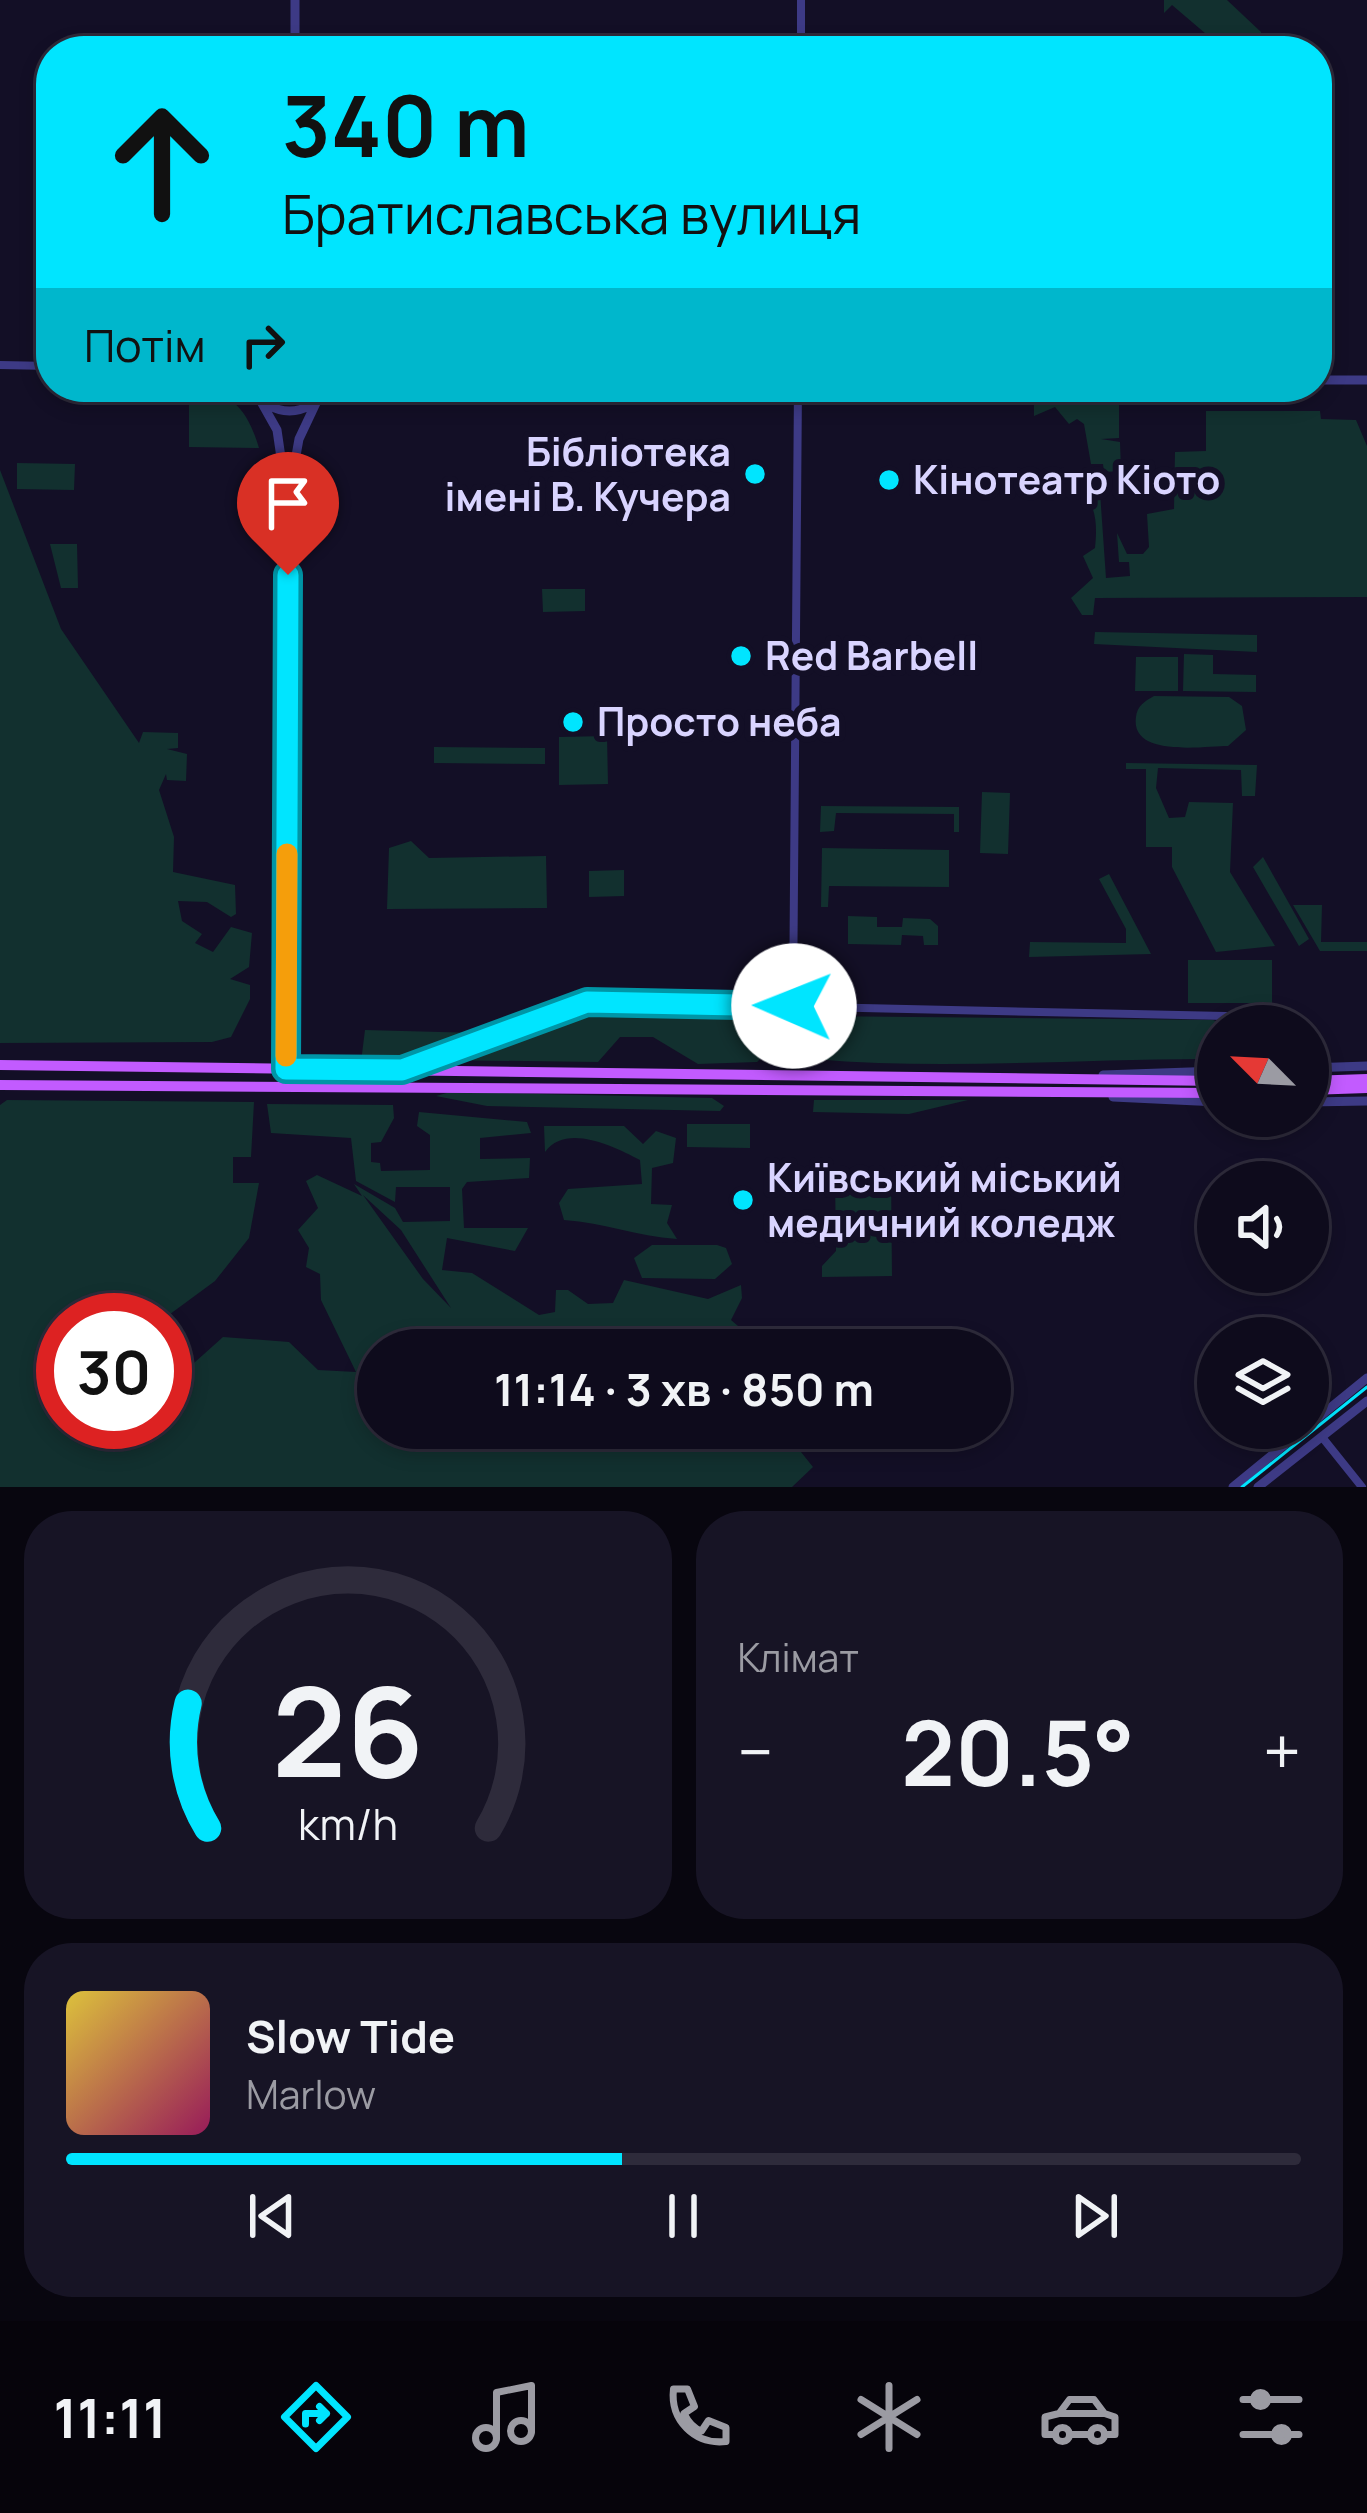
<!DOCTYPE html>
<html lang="uk">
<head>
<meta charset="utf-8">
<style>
	body { margin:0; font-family:Manrope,sans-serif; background:#171425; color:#f1f3f6; height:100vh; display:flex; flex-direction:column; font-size:45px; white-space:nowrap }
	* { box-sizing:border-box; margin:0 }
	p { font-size:39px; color:#9b9ba3 }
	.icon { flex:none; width:66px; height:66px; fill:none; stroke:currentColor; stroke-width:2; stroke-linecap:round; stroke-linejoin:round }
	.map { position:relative; height:1487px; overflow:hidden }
	.details { display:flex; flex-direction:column; gap:24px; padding:24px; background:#08060f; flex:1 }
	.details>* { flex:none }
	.hud { position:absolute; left:36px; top:36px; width:1296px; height:366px; border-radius:48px; box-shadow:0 6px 18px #0003,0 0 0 3px #2e2b3b; background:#00e5ff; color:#111; overflow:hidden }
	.needle { width:78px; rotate:294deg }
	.buttons { position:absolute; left:1197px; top:1005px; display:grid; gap:24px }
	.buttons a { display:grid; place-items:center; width:132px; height:132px; border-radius:50%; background:#0e0b1c; box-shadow:0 6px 18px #0003,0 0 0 3px #2e2b3b; font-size:60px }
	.speed { position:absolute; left:36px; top:1293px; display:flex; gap:24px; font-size:60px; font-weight:700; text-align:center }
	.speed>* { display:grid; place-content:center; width:156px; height:156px; border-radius:50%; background:#0e0b1c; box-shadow:0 6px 18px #0003,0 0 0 3px #2e2b3b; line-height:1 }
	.speed .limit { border:18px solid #d22; background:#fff; color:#111 }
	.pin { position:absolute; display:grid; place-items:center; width:102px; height:102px; color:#fff; margin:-123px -51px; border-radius:50% 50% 50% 0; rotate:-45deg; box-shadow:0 0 12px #0007 }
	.pin .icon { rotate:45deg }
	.me { position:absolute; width:132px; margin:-66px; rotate:271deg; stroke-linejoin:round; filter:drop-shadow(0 0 9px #0008) }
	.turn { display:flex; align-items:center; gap:42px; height:252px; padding:0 48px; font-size:54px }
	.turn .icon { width:156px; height:156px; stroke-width:2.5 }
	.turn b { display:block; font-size:84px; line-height:102px }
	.then { display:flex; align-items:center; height:114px; padding:0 48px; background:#0003; gap:24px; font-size:45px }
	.big { font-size:90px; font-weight:700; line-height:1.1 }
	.details .card { flex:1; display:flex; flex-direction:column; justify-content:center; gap:18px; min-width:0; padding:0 42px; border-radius:48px; background:#171425 }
	.details .dial { align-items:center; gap:0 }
	.dial svg { height:312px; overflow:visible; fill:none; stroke:#2e2b3b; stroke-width:7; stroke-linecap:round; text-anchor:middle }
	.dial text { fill:#f1f3f6; stroke:none }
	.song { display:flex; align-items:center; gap:36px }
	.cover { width:144px; height:144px; border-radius:18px; background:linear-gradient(135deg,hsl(50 70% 55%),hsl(330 70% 35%)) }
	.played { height:12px; border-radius:6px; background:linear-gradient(90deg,#00e5ff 45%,#2e2b3b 45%) }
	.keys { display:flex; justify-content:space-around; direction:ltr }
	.heat { display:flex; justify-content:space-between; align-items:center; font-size:66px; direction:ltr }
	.details .tiles { flex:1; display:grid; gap:24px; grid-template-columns:1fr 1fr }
	.card:last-child { grid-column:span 2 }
	.trip { position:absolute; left:357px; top:1329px; width:654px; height:120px; border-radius:60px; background:#0e0b1c; box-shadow:0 6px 18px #0003,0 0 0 3px #2e2b3b; font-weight:700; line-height:120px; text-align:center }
	.dock { display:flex; height:192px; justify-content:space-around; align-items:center; background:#06040b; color:#9b9ba3 }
	.dock .icon { width:84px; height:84px }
	.dock .selected { color:#00e5ff }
	.dock b { font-size:54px; color:#f1f3f6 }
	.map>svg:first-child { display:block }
	.green { fill:#12302f; fill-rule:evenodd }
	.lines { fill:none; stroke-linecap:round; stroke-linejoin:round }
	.minor { stroke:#3d3a85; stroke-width:8 }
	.tertiary { stroke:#3d3a85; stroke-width:9 }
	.primary { stroke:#c25bff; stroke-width:10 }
	.tram { stroke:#00e5ff; stroke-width:3 }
	.route-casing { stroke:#0095a6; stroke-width:30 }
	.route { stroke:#00e5ff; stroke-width:21 }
	.slow { stroke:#f59e0b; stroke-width:21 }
	.poi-dot { fill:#00e5ff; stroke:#130f26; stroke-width:4.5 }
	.labels { text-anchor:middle; stroke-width:12; stroke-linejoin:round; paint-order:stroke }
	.poi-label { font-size:39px; font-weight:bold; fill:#d9d4ff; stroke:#130f26; text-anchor:start }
</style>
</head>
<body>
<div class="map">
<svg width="1367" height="1487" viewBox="0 0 1367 1487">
	<rect width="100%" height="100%" fill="#130f26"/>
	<!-- green -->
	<path class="green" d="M1164,0H1227L1261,32V51H1226L1172,5L1164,13Z
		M189,388C230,388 248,410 259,448L189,447Z
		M1034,395L1119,396V438L1101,439L1120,442L1121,471L1104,472L1103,464H1091L1084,424L1077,419L1069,424L1055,407L1034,416Z
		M1206,411H1320L1321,419L1356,420L1367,446V597L1095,598L1093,615H1082L1071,598L1093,578L1083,556L1095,548C1097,528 1097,512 1086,494L1096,488L1100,492L1106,578L1130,576L1129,562H1119L1117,533L1127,554H1143L1149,547L1147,514L1174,509L1175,452L1206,451Z
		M17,463L75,464L74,490L17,489Z
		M0,470L61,629L139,743L143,732L178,733V748L167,749L187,754L186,781L167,780L166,774L159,790L174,837L173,872L235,885L236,914L231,917L207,902L178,901L182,921L202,934L195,943L213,952L231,927L252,933L249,967L230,979L250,985V999L231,1037L212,1042L0,1043Z
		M50,544H77L78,588H61Z
		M542,589H585V611L543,612Z
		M1095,632L1257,635V652L1094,644Z
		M1184,654L1213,655V674L1256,675V692L1183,691Z
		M1136,657H1178V691H1135Z
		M1154,696L1229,697L1242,706L1246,730L1228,746C1204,746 1130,758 1136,717C1137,706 1145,701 1154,696Z
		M607,736L608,784L559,785V737Z
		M434,747L545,748V764L434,763Z
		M1126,763L1257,765L1255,796H1242L1241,770L1158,768L1156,788L1169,818L1185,817L1189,802L1233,803L1230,872L1275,946L1216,952L1172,867V847H1146V769H1126Z
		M982,792L1010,793L1008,854L980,853Z
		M821,806L959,807V832H954V814L836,813L834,831L820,832Z
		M411,841L429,858L546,856L547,908L387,909L389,848Z
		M822,848L949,850V887L829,886L828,907H821Z
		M1263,857L1309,939L1299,946L1253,867Z
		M624,870V896L589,897V871Z
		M1109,874L1151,954L1029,957L1030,942L1126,943V929L1099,879Z
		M1293,905H1322L1321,942H1367V951H1320Z
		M848,916L877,917V927H902L903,918L930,919L938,926V945H924L923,936L902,935L901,945L848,944Z
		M1188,960H1272V1003H1188Z
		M591,1011L770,1012L769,1051L757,1062L698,1064L653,1037H620L598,1062L441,1060Z
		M777,1015H805L804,1057H776Z
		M813,1016L1213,1020L1227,1026H1218V1059C1082,1058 949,1071 813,1059Z
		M365,1030L478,1033L397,1061L361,1062Z
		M450,1092L712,1098L724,1106L720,1111L487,1106L436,1096Z
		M7,1100L254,1102L251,1157H233V1183H259L249,1238L215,1281L162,1320H63V1422H165V1389L223,1337L289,1342L318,1370L356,1372L321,1300L320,1274L306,1267L309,1248L298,1230L318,1208L306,1181L317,1175L362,1196L354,1184L395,1208L403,1222L450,1221V1187H396L395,1202L356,1181L351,1138L271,1133L267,1104L393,1105L394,1118L381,1142L371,1143V1162L380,1163L381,1171L430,1170V1135L417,1126L419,1112L527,1122L531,1133L480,1138V1159L530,1158L529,1178L467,1182L462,1189L464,1228H528L515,1251L447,1238L442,1270L472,1273L539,1315L555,1312L556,1290H568L588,1304L613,1303L624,1280L708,1299L741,1285L742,1298L731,1320L745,1332L750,1350H378V1428H796L824,1433L801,1452L813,1467L792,1487H0V1105ZM363,1195L401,1230L451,1308L423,1279Z
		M814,1100H968L909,1114L813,1112Z
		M687,1124H750V1148L687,1147Z
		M544,1126H624L643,1144L656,1131L676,1138L673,1163L652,1168L651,1204L672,1205L667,1223L677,1239C636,1236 605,1223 564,1220L559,1203L568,1189L642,1184L640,1160C613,1146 566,1123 545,1152Z
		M891,1175L892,1276L822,1277V1266L836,1251L835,1177Z
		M652,1245H717L726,1248L732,1264L715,1279L642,1278L634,1258Z"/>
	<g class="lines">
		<!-- minor -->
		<path class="minor" d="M801,51V0
			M0,365L51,366
			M793,1006L798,387
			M404,1069L588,1002L1226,1016L1239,1026
			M1322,1437L1362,1487"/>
		<!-- tertiary -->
		<path class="tertiary" d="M295,51V0
			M1317,380H1367
			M252,387C270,419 309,419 327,387
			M259,398L277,430L288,506L286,1085
			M290,489L299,439L316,403
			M1308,1068L1367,1066
			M1103,1075L1218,1071
			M1113,1097L1218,1102
			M1308,1102L1367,1101
			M1308,1426L1367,1378
			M1233,1487L1305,1428
			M1258,1487L1367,1401"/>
		<!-- primary -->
		<path class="primary" d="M0,1065L1218,1081
			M1308,1081L1367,1079
			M0,1085L1218,1093
			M1308,1090L1367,1088"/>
		<!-- tram -->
		<path class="tram" d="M1242,1487L1367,1387"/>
	</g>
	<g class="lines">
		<!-- route casing -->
		<g class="route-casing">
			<path id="route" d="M288,575L286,1069L402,1070L587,1002L794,1006"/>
		</g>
		<!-- route -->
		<use href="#route" class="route"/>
		<!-- slow -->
		<path class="slow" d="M286,1056L287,854"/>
	</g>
	<!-- markers -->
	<g class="poi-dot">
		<circle cx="755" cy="474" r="12"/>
		<circle cx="889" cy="480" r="12"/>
		<circle cx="741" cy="656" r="12"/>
		<circle cx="573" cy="722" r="12"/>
		<circle cx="743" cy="1200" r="12"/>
	</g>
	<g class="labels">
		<!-- poi labels -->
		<g class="poi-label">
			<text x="731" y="466" text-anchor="end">Бібліотека<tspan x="731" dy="45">імені В. Кучера</tspan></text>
			<text x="913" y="494">Кінотеатр Кіото</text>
			<text x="765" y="670">Red Barbell</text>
			<text x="597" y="736">Просто неба</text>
			<text x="767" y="1192">Київський міський<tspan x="767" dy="45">медичний коледж</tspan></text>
		</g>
	</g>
</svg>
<div class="buttons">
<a><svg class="needle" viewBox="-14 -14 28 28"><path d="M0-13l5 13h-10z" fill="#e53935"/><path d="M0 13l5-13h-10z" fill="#9b9ba3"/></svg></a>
<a><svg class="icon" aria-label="sound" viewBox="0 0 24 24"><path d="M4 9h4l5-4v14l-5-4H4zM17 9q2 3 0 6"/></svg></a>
<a><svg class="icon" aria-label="layers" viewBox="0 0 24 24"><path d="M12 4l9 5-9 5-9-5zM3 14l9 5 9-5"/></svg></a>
</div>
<div class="speed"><div class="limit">30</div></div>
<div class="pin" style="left:288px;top:575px;background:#d93025"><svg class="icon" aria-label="arrive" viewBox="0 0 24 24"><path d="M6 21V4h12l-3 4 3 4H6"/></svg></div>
<svg class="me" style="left:794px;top:1006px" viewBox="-20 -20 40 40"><circle r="19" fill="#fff"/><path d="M0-13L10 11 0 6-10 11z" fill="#00e5ff"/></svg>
<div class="trip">11:14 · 3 хв · 850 m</div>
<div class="hud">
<div class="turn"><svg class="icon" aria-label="ahead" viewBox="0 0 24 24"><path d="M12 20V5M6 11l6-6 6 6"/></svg><div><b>340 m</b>Братиславська вулиця</div></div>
<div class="then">Потім<svg class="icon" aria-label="right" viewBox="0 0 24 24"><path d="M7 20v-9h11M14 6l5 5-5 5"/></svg></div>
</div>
</div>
<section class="details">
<div class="tiles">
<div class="card dial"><svg viewBox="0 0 100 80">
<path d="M14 69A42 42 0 1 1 86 69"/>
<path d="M14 69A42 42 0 0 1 9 37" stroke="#00e5ff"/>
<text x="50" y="56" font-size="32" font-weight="700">26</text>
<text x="50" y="72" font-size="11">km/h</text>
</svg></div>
<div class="card"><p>Клімат</p>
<div class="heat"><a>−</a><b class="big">20.5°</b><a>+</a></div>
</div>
<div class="card">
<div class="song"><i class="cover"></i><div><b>Slow Tide</b><p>Marlow</p></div></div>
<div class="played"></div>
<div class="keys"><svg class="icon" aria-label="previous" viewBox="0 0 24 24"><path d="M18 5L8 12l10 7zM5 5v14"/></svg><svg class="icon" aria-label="pause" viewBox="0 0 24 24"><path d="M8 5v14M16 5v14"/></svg><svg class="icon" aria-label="next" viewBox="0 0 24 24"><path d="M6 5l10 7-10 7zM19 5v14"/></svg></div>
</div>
</div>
</section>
<nav class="dock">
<b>11:11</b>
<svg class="icon selected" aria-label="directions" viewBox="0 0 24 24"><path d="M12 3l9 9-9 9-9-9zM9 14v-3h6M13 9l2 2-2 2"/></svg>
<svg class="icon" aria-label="music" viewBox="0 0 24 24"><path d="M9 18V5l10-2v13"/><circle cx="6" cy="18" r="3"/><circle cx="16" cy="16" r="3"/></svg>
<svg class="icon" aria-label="phone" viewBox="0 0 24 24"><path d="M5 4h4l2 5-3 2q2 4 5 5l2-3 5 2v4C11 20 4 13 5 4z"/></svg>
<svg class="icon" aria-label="climate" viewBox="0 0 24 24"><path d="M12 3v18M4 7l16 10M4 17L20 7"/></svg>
<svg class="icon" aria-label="car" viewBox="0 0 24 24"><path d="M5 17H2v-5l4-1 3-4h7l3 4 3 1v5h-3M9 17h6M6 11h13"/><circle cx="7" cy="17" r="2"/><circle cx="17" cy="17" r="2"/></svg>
<svg class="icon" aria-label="filters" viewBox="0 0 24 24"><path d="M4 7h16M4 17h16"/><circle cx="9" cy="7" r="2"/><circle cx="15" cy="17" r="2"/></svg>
</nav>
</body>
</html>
